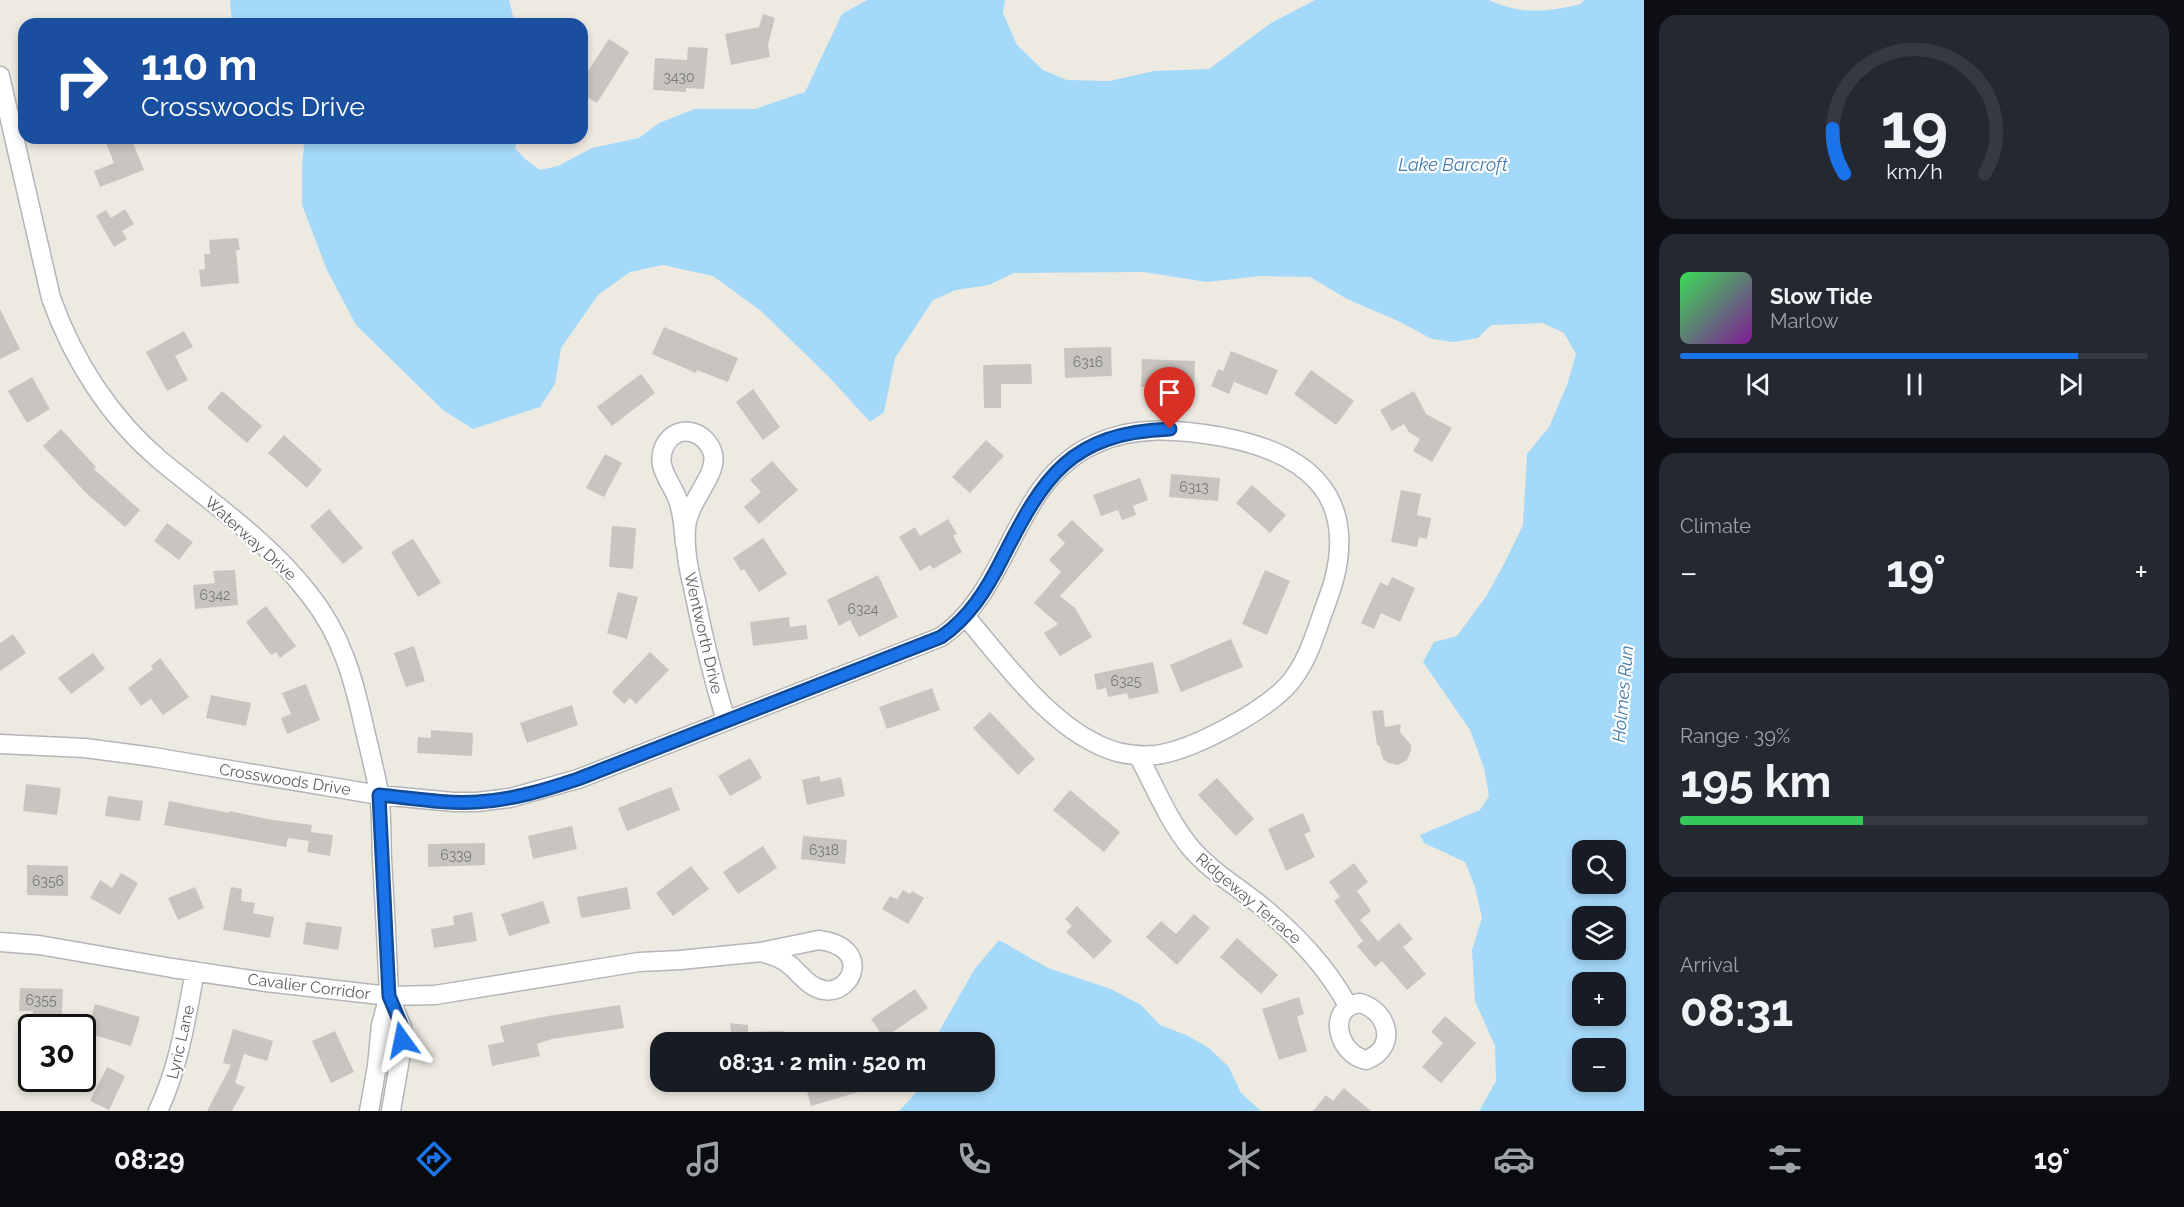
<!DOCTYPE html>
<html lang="en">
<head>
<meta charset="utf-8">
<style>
	body { margin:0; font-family:Raleway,sans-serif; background:#242831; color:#f1f3f6; height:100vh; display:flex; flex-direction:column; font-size:22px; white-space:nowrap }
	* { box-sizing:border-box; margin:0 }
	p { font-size:20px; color:#9ea1a6 }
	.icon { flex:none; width:33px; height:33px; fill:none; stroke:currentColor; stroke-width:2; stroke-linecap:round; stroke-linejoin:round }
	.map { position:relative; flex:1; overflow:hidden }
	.details { display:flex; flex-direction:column; gap:15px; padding:15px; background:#0d0f14; width:540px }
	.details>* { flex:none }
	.top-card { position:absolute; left:18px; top:18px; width:570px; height:126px; border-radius:18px; box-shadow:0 3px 9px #0003; background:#1a4fa0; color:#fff; overflow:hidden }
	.controls { position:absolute; left:1572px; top:840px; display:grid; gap:12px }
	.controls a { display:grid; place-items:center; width:54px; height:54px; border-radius:12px; background:#171b24; box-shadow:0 3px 9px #0003; font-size:30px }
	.speed { position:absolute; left:18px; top:1014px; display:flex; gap:12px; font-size:30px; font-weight:700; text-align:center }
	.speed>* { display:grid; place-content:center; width:78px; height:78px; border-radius:50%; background:#171b24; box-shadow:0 3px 9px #0003; line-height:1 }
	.speed .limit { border:3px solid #111; border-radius:9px; background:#fff; color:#111 }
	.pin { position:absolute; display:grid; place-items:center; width:51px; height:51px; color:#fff; margin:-62px -26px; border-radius:50% 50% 50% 0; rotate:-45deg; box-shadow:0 0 6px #0007 }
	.pin .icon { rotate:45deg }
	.me { position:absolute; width:66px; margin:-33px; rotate:348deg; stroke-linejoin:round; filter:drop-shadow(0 0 4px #0008) }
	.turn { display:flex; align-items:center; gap:21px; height:126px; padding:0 24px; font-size:27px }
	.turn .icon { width:78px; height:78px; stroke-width:2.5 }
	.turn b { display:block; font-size:42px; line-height:51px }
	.big { font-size:45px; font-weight:700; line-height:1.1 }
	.details .card { flex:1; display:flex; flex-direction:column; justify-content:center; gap:9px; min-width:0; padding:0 21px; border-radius:18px; background:#242831 }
	.details .dial { align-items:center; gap:0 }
	.dial svg { height:156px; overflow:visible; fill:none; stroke:#363941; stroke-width:7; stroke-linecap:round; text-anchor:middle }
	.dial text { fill:#f1f3f6; stroke:none }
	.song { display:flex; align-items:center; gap:18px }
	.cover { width:72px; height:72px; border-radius:9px; background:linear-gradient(135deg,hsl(130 70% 55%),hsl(290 70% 35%)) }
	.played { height:6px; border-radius:3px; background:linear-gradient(90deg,#1a73e8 85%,#363941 85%) }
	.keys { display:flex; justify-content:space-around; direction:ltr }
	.heat { display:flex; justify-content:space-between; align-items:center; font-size:33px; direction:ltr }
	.charge { height:9px; border-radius:4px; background:linear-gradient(90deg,#34c759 39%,#363941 0) }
	.trip { position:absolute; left:650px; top:1032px; width:345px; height:60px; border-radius:18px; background:#171b24; box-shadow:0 3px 9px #0003; font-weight:700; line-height:60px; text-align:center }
	.tabs { display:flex; height:96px; justify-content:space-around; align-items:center; background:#090b0e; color:#9ea1a6 }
	.tabs .icon { width:42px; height:42px }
	.tabs .on { color:#1a73e8 }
	.tabs b { font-size:27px; color:#f1f3f6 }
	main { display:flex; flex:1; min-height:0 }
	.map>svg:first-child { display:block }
	.water { fill:#a5d9fa; fill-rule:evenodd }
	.building { fill:#c8c5c0 }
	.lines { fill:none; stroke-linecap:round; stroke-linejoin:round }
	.street-casing { stroke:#b3b5b9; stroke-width:21 }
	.street { stroke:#fff; stroke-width:18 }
	.route-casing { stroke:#114b97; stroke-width:15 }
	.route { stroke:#1a73e8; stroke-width:10 }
	.labels { text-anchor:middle; stroke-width:4.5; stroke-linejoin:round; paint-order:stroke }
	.number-label { font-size:14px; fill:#76787a }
	.street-label { font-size:16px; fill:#5b5f62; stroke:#fff }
	.water-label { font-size:18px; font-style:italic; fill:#437bab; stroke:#fff }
</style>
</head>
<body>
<main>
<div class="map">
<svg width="1644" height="1111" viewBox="0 0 1644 1111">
	<rect width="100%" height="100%" fill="#edeae2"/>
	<!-- water -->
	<path class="water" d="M230,0H509L515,24H232Z
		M867,0H1005L1003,13L1017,45L1043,70L1067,80L1109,81L1154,71L1209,69L1271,23L1315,0H1489C1521,15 1547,12 1581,4L1584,0H1644V1111H1479L1496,1081L1495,1046L1475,1001L1472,950L1482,918L1475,887L1465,862L1424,843L1420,835L1480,810L1489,796L1484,768L1470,730L1423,662L1434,642L1457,636L1487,595L1505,562L1523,525L1527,454L1549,427L1567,385L1576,354L1564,333L1543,323L1491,325L1478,338L1454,342L1432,339L1398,321L1347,299L1310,277L1261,276L1207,282L1143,272L1014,273L989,285L956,290L933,300L895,358L884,412L870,422L829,377L761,311L713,276L663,265L630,272L598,295L561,348L555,384L540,407L473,429L443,410L356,325L327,270L302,205V165L305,138H518L515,148L525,159L540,170L558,166L592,148L639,138L659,123L695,109H755L805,92L842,14ZM1582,850H1616V884H1582ZM1582,916H1616V950H1582ZM1582,982H1616V1016H1582ZM1582,1048H1616V1082H1582Z
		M999,940L1048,968L1111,989L1141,1005L1160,1025L1186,1035L1209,1048L1229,1067L1241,1093L1261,1111H899L926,1082H984V1042H938L937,1035L974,970Z"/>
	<!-- building -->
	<path class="building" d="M763,14L775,18L768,45L770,57L731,65L725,34L759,27Z
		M609,39L629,52L597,103L582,94V72L586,74Z
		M688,47L708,48L704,89L686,88V92L653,90L655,58L687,60Z
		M104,138H131L144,170L100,187L94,171L114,163Z
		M125,209L134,224L122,231L127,239L114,247L96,216L106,210L111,218Z
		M238,238L240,250H236L239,283L201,287L199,270L205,269L204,254H210L209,240Z
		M0,309L20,349L0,359Z
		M664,327L738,358L728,382L697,370L696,373L652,354Z
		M184,331L193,347L175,356L188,380L167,391L146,352Z
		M1111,347L1112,376L1065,378L1064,348Z
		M1231,351L1278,370L1267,395L1234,382L1229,394L1211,386L1218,369L1223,371Z
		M1142,359L1195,361L1194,399H1184V388L1141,387Z
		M1031,364L1032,384H1001V408H984L983,365Z
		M1311,370L1354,401L1336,425L1294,394Z
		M641,374L655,393L612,426L597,407Z
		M32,377L50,409L27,423L8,391Z
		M753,389L780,427L763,440L736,402Z
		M222,391L262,426L247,443L207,408Z
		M1414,391L1426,414L1452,428L1432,462L1413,451L1420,439L1409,432L1404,424L1392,431L1380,410Z
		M61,429L96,467L94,469L140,510L125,527L86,493L43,446Z
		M284,435L322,470L307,488L268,453Z
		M986,440L1004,456L970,493L952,477Z
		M605,454L622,463L604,497L586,488Z
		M772,461L798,490L759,524L744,507L761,492L750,480Z
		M1171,474L1220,478L1218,501L1169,497Z
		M1140,478L1148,500L1133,506L1136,515L1122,520L1118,510L1101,516L1093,495Z
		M1252,485L1286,515L1270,533L1236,503Z
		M1401,490L1421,494L1417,515L1431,518L1427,539L1419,537L1417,547L1391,542Z
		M329,509L363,548L343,564L310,526Z
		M948,519L957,534L953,536L962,552L933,569L930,565L920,571L899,537L915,527L920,536Z
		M1072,520L1104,550L1060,596L1075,608L1092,637L1060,656L1044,633L1058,624L1034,603L1061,572L1049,560L1065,543L1057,535Z
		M167,523L193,542L179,560L154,541Z
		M612,526L636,528L633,569L609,567Z
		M763,538L787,574L759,592L744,569L741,571L733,558Z
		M413,539L441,583L418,597L391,552Z
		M235,570L238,605L195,609L193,585L215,583L213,571Z
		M1265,570L1290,581L1267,635L1242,624Z
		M878,575L898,617L859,637L850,620L839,626L827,600Z
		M1392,577L1415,588L1400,622L1381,613L1374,629L1361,623L1380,582L1388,586Z
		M618,592L638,597L627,639L607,633Z
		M266,606L296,646L280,658L276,652L271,655L246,622Z
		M789,617L790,627L806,625L808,639L753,646L750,622Z
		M13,634L26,653L0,671V643Z
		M1231,639L1243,667L1181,692L1170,665Z
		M414,646L425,681L406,687L394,653Z
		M650,652L669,670L636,704L630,698L624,704L612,692Z
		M93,653L105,669L71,694L58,678Z
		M160,658L189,697L163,715L151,699L141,706L128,688L153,669L151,666Z
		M1153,662L1159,693L1129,699L1127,693L1108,697L1106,688L1097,690L1094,674Z
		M306,684L320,720L287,734L281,718L291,714L282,693Z
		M932,688L940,710L887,729L879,707Z
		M211,695L251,703L246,726L206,718Z
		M572,705L578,725L527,743L520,723Z
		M1383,710L1385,727L1401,724L1400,732L1411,745V750L1407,760L1398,765L1388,763L1383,759L1379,745H1377L1372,711Z
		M990,712L1035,759L1018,775L973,728Z
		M431,730L473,733L472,756L417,753L418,737L431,738Z
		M750,758L762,778L730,796L718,776Z
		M819,776L821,782L841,777L845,796L807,805L802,780Z
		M1217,778L1254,819L1236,836L1198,795Z
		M26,784L61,788L57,815L23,811Z
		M671,787L680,810L627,831L618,808Z
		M1070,790L1120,832L1104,852L1053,810Z
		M108,796L143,801L140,821L105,816Z
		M169,801L229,813L230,811L266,819L312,825L311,832L333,835L330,856L307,852L309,841L288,838L286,847L164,825Z
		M1303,813L1311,831L1304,834L1315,857L1286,871L1268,829Z
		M572,826L577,849L533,859L528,836Z
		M803,836L847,840L845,864L801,859Z
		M485,843V865L428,867V844Z
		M763,846L777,868L738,894L723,872Z
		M1354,863L1368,882L1357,891L1371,911L1360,920L1378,941L1399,923L1413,939L1403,947L1426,974L1407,990L1382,961L1375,967L1357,946L1363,941L1334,901L1340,897L1329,882Z
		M27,865L68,866V896L27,895Z
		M691,866L709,889L673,916L656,893Z
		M121,873L138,883L120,915L90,898L100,880L112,888Z
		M195,887L204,908L178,920L168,898Z
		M231,887L242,889L241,901L255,903L253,913L274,917L270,938L223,930Z
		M627,887L631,909L581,918L577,897Z
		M903,890L910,894L912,891L924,898L908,924L882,909L890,896L897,899Z
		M543,901L550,923L509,936L501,914Z
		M1077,906L1112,941L1094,959L1066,932L1072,926L1065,919Z
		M472,912L477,941L434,948L431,929L454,925L453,916Z
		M1194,914L1210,928L1177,965L1146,937L1161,921L1176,934Z
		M306,922L342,927L338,950L303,944Z
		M1237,938L1278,975L1261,994L1220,957Z
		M20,988L63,989L62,1015H54V1023H33V1011H19Z
		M915,989L928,1008L884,1038L871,1019Z
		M1299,997L1304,1014L1297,1017L1307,1051L1279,1060L1262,1009Z
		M95,1004L140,1017L131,1046L87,1033Z
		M620,1005L624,1028L552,1039L537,1044L540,1056L492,1066L488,1045L504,1042L500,1026L548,1016Z
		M1445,1016L1476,1043L1441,1083L1422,1067L1443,1043L1431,1032Z
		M730,1023L748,1025V1032L783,1031V1042H728L727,1032H731Z
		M233,1029L273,1041L267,1061L244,1054L235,1083L245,1087L232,1111H207L231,1065L223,1063Z
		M335,1031L354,1072L331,1083L312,1041Z
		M107,1067L125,1076L109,1110L90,1101Z
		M804,1082H882V1085L811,1106Z
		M1344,1088L1371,1111H1313L1326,1095L1333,1101Z"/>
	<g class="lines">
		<!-- street casing -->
		<g class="street-casing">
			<path id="street" d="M0,76L51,298C73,360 110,418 161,461C212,503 268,541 309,594C342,635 354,680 365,731C370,751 375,772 379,793C382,815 381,838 382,860C385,906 387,951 389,996L402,1027L401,1053L391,1111
				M685,544C684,529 683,514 678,500C671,481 654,466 665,445C678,422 707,431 713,454C718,476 687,501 686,529C684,554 691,578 696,601C704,642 714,681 726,721
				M0,744L85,748L153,757L379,795L454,802H477L510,798L578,779L941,637C1011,589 1012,483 1093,445C1134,425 1179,429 1223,437C1302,452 1357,491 1334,580C1331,591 1327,601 1323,612C1314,638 1306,665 1287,686C1261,713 1193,750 1156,755C1143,756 1129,755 1117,752C1055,734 1006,664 966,617
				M1138,755C1154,785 1168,820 1190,847C1211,872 1240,888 1265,909C1298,937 1327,967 1348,1006
				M819,940C873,947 852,995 824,990C810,988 801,975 791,966C782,958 772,955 761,952Z
				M0,942L39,945L172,968L266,982L389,996L435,995L639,962L680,960L761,952
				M1360,1003C1389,1011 1398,1048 1366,1060C1337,1054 1326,1007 1360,1003Z
				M158,1111C179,1067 186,1019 195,971
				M369,1111L377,1066L381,1025L389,996"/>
		</g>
		<!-- street -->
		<use href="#street" class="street"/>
	</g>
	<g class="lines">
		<!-- route casing -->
		<g class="route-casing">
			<path id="route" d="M402,1040V1027L389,996L379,795C411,798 444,804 477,802C512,800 545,790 578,779L941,637C969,618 987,589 1002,559C1044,476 1070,433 1170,429"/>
		</g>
		<!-- route -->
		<use href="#route" class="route"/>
	</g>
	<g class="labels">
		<!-- number labels -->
		<g class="number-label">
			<text x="679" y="82">3430</text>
			<text x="1088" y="367">6316</text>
			<text x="1194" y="492">6313</text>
			<text x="215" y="600">6342</text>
			<text x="863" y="614">6324</text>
			<text x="1126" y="686">6325</text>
			<text x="824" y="855">6318</text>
			<text x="456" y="860">6339</text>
			<text x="48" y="886">6356</text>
			<text x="41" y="1005">6355</text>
		</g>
		<!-- street labels -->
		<g class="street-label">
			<text transform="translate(251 538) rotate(42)" y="6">Waterway Drive</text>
			<text transform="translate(704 633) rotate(77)" y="6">Wentworth Drive</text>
			<text transform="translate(285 779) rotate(9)" y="6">Crosswoods Drive</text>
			<text transform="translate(1249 898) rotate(40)" y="6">Ridgeway Terrace</text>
			<text transform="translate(309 986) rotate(7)" y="6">Cavalier Corridor</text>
			<text transform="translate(180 1042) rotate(-77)" y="6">Lyric Lane</text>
		</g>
		<!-- water labels -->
		<g class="water-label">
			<text x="1453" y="171">Lake Barcroft</text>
			<text transform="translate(1623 694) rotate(-85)" y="6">Holmes Run</text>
		</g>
	</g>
</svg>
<div class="controls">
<a><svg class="icon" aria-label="search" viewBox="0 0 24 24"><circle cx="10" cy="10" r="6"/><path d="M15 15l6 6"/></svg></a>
<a><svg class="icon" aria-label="layers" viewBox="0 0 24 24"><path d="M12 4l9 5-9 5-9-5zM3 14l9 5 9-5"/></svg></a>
<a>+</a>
<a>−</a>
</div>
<div class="speed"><div class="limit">30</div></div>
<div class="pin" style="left:1170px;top:429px;background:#d93025"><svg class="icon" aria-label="arrive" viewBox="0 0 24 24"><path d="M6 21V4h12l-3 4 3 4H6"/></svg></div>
<svg class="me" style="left:402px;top:1040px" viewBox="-20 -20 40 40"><path d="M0-17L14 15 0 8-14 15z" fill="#1a73e8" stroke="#fff" stroke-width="4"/></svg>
<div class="trip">08:31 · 2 min · 520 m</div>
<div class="top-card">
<div class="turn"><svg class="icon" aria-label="right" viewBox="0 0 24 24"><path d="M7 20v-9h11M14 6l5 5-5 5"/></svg><div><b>110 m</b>Crosswoods Drive</div></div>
</div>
</div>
<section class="details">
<div class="card dial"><svg viewBox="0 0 100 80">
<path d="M14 69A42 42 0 1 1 86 69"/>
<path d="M14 69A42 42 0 0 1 8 46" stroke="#1a73e8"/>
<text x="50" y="56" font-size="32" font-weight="700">19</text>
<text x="50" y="72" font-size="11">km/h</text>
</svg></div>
<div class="card">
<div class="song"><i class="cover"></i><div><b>Slow Tide</b><p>Marlow</p></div></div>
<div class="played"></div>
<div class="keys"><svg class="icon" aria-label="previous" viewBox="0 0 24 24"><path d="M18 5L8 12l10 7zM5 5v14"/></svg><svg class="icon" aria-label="pause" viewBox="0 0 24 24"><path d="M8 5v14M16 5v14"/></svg><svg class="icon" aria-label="next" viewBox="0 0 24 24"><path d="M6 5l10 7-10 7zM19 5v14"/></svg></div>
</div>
<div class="card"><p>Climate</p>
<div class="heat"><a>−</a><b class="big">19°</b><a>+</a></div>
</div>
<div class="card"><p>Range · 39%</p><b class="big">195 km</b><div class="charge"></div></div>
<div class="card"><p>Arrival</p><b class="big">08:31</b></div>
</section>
</main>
<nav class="tabs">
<b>08:29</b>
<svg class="icon on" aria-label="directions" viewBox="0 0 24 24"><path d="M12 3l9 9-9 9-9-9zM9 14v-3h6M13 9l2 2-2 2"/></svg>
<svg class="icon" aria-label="music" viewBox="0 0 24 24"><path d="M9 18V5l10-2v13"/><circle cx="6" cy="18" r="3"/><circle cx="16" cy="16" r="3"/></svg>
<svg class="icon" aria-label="phone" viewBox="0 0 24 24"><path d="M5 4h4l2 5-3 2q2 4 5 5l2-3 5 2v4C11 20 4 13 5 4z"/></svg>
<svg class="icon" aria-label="climate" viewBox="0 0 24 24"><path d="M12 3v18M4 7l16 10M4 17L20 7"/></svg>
<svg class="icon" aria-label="car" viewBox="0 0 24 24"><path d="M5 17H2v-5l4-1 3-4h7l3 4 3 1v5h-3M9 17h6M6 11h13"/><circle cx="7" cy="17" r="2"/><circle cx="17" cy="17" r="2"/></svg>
<svg class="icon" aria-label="filters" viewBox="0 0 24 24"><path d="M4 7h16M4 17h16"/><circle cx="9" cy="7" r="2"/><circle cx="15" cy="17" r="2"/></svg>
<b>19°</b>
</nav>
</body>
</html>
